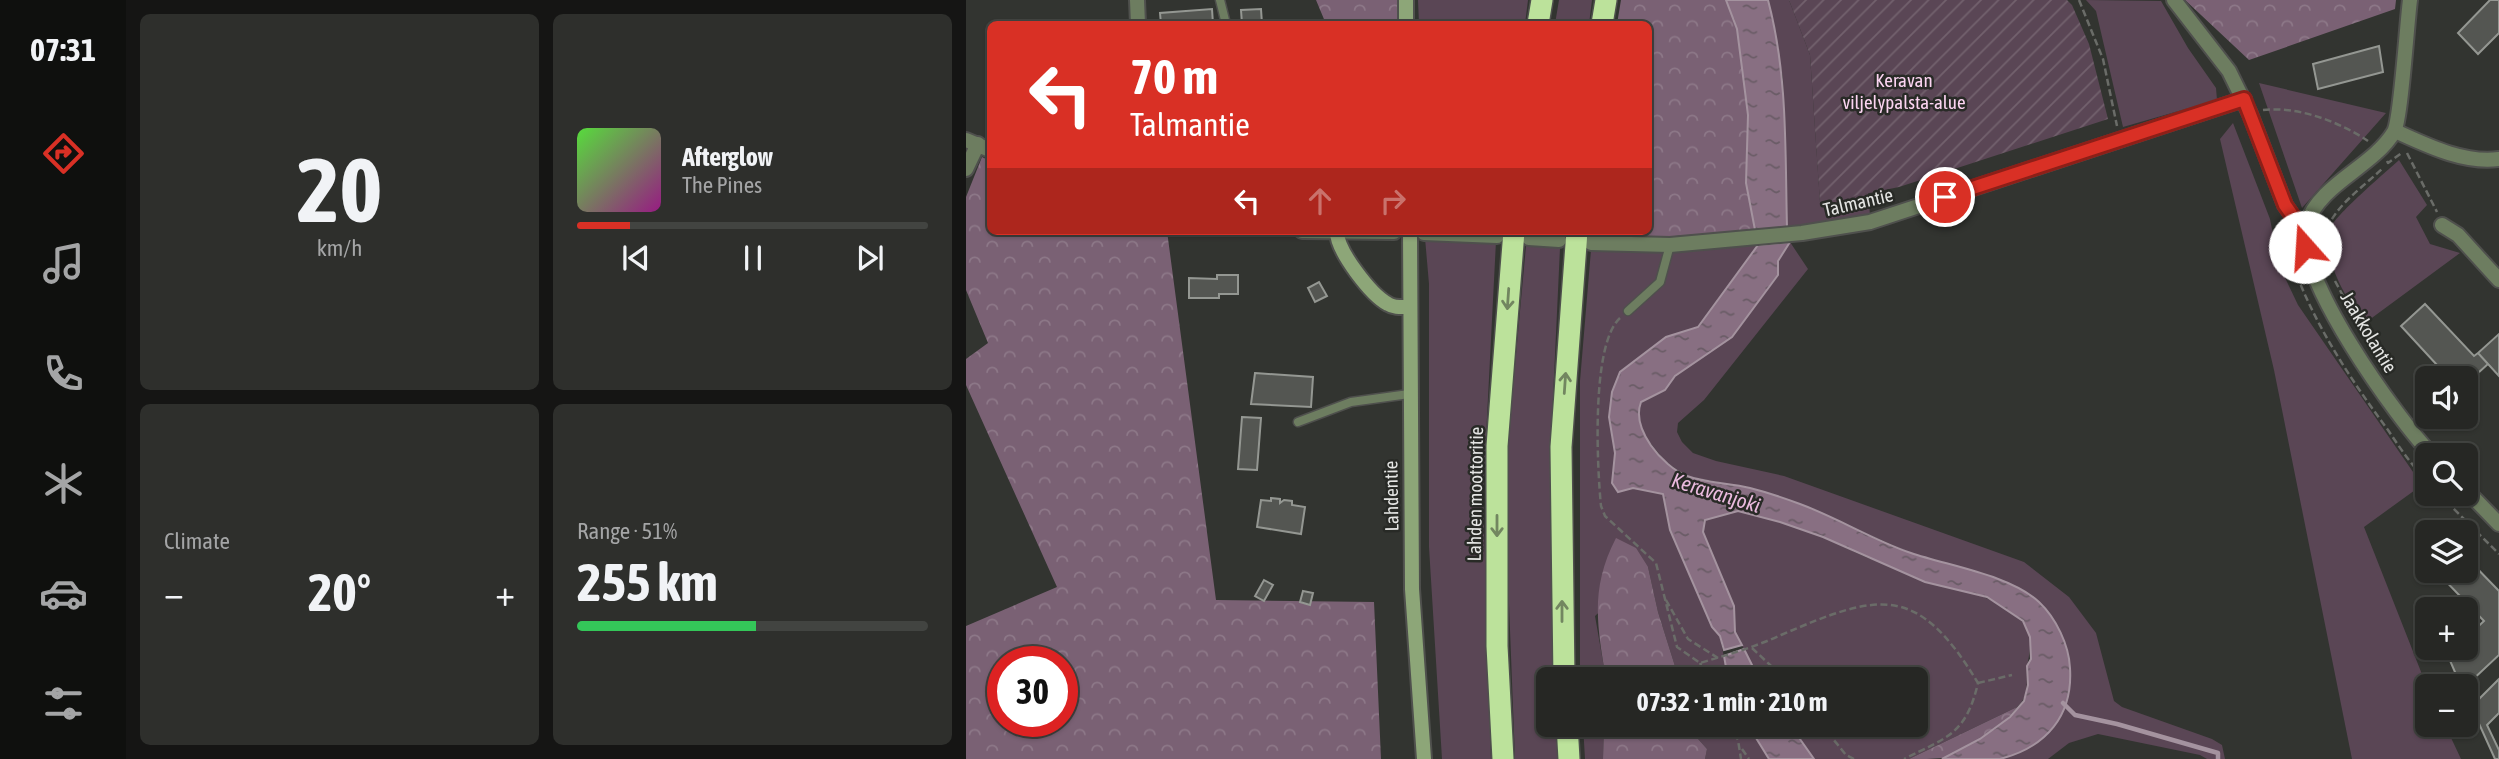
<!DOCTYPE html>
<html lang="en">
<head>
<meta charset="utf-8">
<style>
	body { margin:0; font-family:"Asap Condensed",sans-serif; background:#2e2f2c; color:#f1f3f6; height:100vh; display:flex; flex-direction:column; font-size:26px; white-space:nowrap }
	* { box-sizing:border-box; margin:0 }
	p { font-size:23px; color:#a4a5a6 }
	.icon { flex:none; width:38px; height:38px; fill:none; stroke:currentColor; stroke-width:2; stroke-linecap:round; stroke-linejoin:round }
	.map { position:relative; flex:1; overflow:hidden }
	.drawer { display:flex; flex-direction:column; gap:14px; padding:14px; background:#151514; width:840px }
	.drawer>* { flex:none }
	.banner { position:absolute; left:21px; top:21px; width:665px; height:214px; border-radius:10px; box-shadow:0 2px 5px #0004,0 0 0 2px #424441; background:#d93025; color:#fff; overflow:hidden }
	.tools { position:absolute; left:1449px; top:366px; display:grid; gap:14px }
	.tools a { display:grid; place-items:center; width:63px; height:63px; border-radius:10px; background:#262724; box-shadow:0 2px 5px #0004,0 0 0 2px #424441; font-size:35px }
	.speed { position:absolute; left:21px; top:646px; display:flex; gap:14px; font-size:35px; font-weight:700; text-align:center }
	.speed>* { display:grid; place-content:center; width:91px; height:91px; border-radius:50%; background:#262724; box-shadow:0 2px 5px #0004,0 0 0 2px #424441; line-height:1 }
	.speed .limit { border:10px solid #d22; background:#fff; color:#111 }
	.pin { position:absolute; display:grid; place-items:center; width:60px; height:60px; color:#fff; margin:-30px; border:4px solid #fff; border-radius:50%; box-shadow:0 2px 7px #0007 }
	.me { position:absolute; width:77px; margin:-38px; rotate:341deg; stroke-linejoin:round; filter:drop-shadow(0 0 5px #0008) }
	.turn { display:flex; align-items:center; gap:24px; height:147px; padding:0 28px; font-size:32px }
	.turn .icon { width:91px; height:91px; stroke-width:2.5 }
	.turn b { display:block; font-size:49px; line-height:60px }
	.lanes { display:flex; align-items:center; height:66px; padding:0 28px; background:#0003; justify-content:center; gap:35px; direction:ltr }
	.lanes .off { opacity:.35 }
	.big { font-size:52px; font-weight:700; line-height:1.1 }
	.drawer .tile { flex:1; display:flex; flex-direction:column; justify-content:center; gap:10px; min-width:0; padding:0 24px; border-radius:10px; background:#2e2f2c }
	.drawer .dial { align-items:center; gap:0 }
	.dial b { font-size:91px; line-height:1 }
	.song { display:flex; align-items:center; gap:21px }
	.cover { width:84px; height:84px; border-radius:10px; background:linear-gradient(135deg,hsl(110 70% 55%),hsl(310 70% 35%)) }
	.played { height:7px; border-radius:4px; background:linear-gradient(90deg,#d93025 15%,#424441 15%) }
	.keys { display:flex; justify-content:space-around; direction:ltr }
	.heat { display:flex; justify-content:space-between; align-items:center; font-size:38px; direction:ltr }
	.charge { height:10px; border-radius:5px; background:linear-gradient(90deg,#34c759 51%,#424441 0) }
	.drawer .tiles { flex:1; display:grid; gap:14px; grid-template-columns:repeat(2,1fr) }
	.trip { position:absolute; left:570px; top:667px; width:392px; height:70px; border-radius:10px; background:#262724; box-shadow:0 2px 5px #0004,0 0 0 2px #424441; font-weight:700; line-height:70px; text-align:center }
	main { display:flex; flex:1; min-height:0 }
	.menu { display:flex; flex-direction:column; width:126px; justify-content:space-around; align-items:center; background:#0f100e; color:#a4a5a6 }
	.menu .icon { width:49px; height:49px }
	.menu .selected { color:#d93025 }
	.menu b { font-size:32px; color:#f1f3f6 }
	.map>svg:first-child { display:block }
	.green { fill:#5a4655 }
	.forest { fill:url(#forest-crowns); fill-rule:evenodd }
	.garden { fill:url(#garden-furrows) }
	.water { fill:url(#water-ripples); stroke:#a4939f; stroke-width:2 }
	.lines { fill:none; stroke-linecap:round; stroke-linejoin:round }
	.stream { stroke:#a4939f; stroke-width:4.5 }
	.building { fill:#545652; stroke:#949792; stroke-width:2 }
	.lane-casing { stroke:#4f504d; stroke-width:11 }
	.street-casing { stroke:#4f504d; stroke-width:18 }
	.secondary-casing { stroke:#4f504d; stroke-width:18 }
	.highway-casing { stroke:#4f504d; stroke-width:24 }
	.path { stroke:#6a6c68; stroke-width:2.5; stroke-dasharray:7 3.5; stroke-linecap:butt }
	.lane { stroke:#6d7d60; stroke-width:8 }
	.street { stroke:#6d7d60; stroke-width:14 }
	.secondary { stroke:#8da678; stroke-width:14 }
	.highway { stroke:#bce29b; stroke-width:21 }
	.oneway { stroke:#728660 }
	.route-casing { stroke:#8d1f18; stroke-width:18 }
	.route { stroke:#d93025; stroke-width:12 }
	.labels { text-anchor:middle; stroke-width:5; stroke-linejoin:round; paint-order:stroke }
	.park-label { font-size:19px; fill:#fbd4f1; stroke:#282a26 }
	.street-label { font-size:19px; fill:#e5e6e4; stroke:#282a26 }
	.water-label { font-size:21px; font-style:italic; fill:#eabade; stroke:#282a26 }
</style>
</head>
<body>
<main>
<nav class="menu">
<b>07:31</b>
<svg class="icon selected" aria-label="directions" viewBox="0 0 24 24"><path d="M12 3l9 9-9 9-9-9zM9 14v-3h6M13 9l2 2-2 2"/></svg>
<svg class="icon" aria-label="music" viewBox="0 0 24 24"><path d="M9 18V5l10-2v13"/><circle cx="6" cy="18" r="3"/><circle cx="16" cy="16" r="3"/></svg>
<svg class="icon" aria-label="phone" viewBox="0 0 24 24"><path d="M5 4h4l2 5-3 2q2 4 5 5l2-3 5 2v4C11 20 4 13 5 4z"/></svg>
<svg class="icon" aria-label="climate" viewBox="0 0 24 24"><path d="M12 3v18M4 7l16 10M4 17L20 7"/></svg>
<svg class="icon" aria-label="car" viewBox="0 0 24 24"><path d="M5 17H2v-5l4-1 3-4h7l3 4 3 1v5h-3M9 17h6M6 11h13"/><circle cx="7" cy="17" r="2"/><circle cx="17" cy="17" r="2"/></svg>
<svg class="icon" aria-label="filters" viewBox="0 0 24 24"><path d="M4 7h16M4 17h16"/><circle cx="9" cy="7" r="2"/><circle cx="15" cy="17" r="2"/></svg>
</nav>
<section class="drawer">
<div class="tiles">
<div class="tile dial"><b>20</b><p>km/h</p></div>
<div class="tile">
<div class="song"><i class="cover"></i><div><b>Afterglow</b><p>The Pines</p></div></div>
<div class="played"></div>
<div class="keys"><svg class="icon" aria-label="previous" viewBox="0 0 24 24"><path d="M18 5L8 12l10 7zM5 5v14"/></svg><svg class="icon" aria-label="pause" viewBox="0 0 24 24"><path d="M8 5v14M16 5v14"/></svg><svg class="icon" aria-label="next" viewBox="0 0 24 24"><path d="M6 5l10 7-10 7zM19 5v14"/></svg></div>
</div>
<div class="tile"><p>Climate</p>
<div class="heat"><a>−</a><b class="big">20°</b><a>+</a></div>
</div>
<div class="tile"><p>Range · 51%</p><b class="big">255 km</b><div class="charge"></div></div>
</div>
</section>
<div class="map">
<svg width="1533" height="759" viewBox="0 0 1533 759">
	<defs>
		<pattern id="forest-crowns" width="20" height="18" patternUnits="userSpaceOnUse" patternTransform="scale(1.75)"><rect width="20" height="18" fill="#7a6174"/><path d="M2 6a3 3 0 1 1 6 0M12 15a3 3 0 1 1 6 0" fill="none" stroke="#8d7888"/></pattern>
		<pattern id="garden-furrows" width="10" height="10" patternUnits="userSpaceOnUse" patternTransform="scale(1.75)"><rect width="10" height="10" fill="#5a4655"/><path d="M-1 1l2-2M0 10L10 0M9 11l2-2" fill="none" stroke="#72616d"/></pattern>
		<pattern id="water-ripples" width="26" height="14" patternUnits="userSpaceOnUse" patternTransform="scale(1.75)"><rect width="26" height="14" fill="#886f82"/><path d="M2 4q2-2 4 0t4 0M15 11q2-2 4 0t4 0" fill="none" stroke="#6a5c66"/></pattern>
	</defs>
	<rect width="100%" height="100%" fill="#323430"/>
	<!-- green -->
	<path class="green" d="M452,0H562L559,24H453Z
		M593,0H626L623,24H589Z
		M802,0H823L844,55L854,202L902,193L904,215L821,228L817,78Z
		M1120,0L1195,1L1222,48L1250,88L1251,100L1157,127L1130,11Z
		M1293,83L1420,113L1336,208Z
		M1267,123L1304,219L1313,265L1332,305L1456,485L1398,527L1461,687V724L1479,725L1495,759H1386L1308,370L1254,139Z
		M1433,160L1461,205L1450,217L1464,244L1494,253L1399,323C1381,302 1355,257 1364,229C1367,217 1421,171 1433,160Z
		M459,238L530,241L517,496L525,759H476L463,547V284Z
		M824,242L842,269L738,400L712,423L711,432L716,442L727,453L750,461L818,476L1058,562L1103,597L1130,633L1148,701L1156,707L1246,739L1256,745L1259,759H1241L1234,755L1132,734L1103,743L1082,759H1034L1070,742L1073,602L1036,582L945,553L835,505L784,488L720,476L699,461L681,439L673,424L671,412L675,402L698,390L709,376L766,337L812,276V261Z
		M792,245L732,327L700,337L643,417L649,453L647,483L652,492L667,488L697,494L704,530L746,627L754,636L762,679H713L692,612L682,567L629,616L640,679H614V381L625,250L703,252Z
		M560,246L594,248L584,462L590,679H583V724L591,725L592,759H549L543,604L541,452Z
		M772,511C801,519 832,526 859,537C874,544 887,552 902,558C935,569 1042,597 1058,623C1068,639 1063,653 1061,668C1060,684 1064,695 1051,707L943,759H848L824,725L950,724V679H793L769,632L737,532L739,520Z
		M617,725H638L637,759H619Z
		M724,725H782L803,759H739L741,749L725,731Z"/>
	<!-- forest -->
	<path class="forest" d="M350,0H431L432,24H360Z
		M655,0H760L771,29L782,115L780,183L789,230L683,238L628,236L629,231H682V24H651Z
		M1219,0H1430L1429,9L1283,60Z
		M16,157L24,161V231H201L250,600L408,602L415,759H0V626L91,587L0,385V359L22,343L0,290V197ZM37,662H96V721H37Z
		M650,538L670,548L682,567L692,612L713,679H640C631,626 624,588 650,538Z
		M1051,707C1036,728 1002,751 977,758C968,759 954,759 943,759Z
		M638,725H724L725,731L741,749L739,759H637Z"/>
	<!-- garden -->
	<path class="garden" d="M823,0H1101L1106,5L1123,44L1142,119L933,187L854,203L844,55Z"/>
	<!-- water -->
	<path class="water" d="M760,0H802C822,75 819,151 821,228L789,230L780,183L782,115L771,29Z
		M824,242L812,261V275L766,337L709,376L699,390L675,402C665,429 696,466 721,476C740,483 764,483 784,488C800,492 818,498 834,504C872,518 907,540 945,553C983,566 1044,575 1073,602C1090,618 1103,645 1104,668C1107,715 1081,747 1034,759C1017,759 994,759 976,759L1014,739L1044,717L1058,701L1062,685L1061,666L1065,659L1064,637L1057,621L1021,597L959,582L857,537L814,522L772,511L739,520L737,532L768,606L769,632L776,645L758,650L754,636L746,627L704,530L697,494L667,488L652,492L646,483L649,453L643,417L646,392L654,372L700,337L732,327L792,245Z
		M778,649L793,679H762L758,656Z
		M782,725H824L848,759H803Z"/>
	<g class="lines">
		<!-- stream -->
		<path class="stream" d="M1097,703L1109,715L1151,724L1252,753V759"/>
	</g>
	<!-- building -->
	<path class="building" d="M1524,0H1533V33L1512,54L1492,33Z
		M246,9L247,24H195L194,13Z
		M295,9L296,24H276L275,10Z
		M1413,46L1417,72L1352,89L1347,64Z
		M251,275H272V294H253V298H223V278L251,279Z
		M353,282L361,296L349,302L342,288Z
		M1459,304L1508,356L1512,353L1522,364L1500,384V378H1483L1435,326Z
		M1533,334V376L1512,353Z
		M289,373L347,377L345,407L285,404Z
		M276,417L295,418L291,470L272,469Z
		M305,498L314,499V503L318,500L326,501V505L339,507L335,534L291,527L295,500L305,501Z
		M1500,557L1533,591V655L1502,684L1511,701L1533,679V713L1521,725L1533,750V759H1529L1500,695V686H1495L1482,656L1490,648H1500V638L1518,621L1469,570H1500Z
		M298,580L307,585L298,601L289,596Z
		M337,591L347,593L344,605L334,602Z"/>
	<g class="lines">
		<!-- lane casing -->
		<g class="lane-casing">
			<path id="lane" d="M254,0L260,24
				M662,311L694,282L704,245
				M332,422L385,402L443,394"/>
		</g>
		<!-- street casing -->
		<g class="street-casing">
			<path id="street" d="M171,0L172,24
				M1208,0L1263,71L1284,114L1319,205L1328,218L1340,226
				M1444,0C1441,22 1435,119 1428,132C1406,168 1354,183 1340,225C1326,273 1432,420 1466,455
				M1429,131C1460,145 1498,164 1533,159
				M0,140L24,150
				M0,169L12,144
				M1476,225L1492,235L1533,280
				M336,231L428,232
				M458,233L531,236
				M563,238L593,240
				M625,243L704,245L836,233L904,222L1278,99
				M1500,490L1533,524"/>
		</g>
		<!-- secondary casing -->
		<g class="secondary-casing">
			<path id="secondary" d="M440,0V24
				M444,231L446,589L458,759
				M371,232C371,251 405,295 422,304C428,308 436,307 444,307"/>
		</g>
		<!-- highway casing -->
		<g class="highway-casing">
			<path id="highway" d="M572,24L576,0
				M636,24L640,0
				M598,679L595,447L611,231
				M601,724L603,759
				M537,759L531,646V446L548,231"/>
		</g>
		<!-- path -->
		<path class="path" d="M1113,0L1137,59L1151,126
			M1297,110C1332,106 1374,122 1402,141
			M1441,153L1471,212
			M1421,161L1422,163L1437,152
			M1315,225C1333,301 1376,368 1422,430C1434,448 1446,466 1461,481
			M1357,249C1357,213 1393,191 1417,168
			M1369,281L1396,331
			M654,318C625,344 631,466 635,506L639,516L690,563L711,647L734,663C761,655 789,647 815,635C913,593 951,582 1012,683C1000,734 982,737 938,759
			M1473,494L1533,554
			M700,600L722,639L752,658
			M786,648L819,679
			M734,663L741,679
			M1012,683L1046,675
			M764,724L772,740L775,759
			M855,724L880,755L888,759
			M776,749L783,759"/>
		<!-- lane -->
		<use href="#lane" class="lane"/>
		<!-- street -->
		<use href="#street" class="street"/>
		<!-- secondary -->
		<use href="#secondary" class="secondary"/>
		<!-- highway -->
		<use href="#highway" class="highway"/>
	</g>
	<!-- one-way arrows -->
	<defs><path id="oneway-shaft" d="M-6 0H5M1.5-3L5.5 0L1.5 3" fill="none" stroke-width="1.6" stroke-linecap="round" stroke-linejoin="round" transform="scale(1.75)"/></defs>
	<g class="oneway">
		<use href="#oneway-shaft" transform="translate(542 299) rotate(94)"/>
		<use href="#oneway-shaft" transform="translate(599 383) rotate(-86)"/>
		<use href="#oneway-shaft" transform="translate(531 526) rotate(90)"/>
		<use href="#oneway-shaft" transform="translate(596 611) rotate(-90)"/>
	</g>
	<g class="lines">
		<!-- route casing -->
		<g class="route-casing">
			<path id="route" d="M979,197L1278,99L1319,205L1328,218L1340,226L1339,247"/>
		</g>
		<!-- route -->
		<use href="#route" class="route"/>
	</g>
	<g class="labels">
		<!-- park labels -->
		<g class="park-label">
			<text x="938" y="87">Keravan<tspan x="938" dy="22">viljelypalsta-alue</tspan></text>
		</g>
		<!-- street labels -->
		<g class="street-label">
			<text transform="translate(892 202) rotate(-13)" y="7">Talmantie</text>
			<text transform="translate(1403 332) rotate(59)" y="7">Jaakkolantie</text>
			<text transform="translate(509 494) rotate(-89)" y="7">Lahden moottoritie</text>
			<text transform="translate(425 496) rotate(-91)" y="7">Lahdentie</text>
		</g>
		<!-- water labels -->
		<g class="water-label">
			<text transform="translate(750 493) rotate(17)" y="7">Keravanjoki</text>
		</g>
	</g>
</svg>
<div class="tools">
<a><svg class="icon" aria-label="sound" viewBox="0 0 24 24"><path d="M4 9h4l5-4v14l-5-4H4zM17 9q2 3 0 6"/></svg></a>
<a><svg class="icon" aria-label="search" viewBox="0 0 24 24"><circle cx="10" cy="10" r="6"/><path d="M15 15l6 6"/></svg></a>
<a><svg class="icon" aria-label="layers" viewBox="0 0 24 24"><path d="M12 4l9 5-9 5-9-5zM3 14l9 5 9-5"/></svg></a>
<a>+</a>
<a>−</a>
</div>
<div class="speed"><div class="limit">30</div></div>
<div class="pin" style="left:979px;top:197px;background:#d93025"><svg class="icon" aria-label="arrive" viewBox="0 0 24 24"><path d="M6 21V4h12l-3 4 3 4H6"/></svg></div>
<svg class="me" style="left:1339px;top:247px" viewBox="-20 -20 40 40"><circle r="19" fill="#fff"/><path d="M0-13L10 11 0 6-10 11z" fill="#d93025"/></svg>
<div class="trip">07:32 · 1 min · 210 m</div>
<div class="banner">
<div class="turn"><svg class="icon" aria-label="left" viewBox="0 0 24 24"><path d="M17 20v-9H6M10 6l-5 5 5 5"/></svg><div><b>70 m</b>Talmantie</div></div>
<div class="lanes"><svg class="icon" aria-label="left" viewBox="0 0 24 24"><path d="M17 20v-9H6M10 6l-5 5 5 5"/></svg><svg class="icon off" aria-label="ahead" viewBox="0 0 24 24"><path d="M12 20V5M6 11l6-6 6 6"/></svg><svg class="icon off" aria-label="right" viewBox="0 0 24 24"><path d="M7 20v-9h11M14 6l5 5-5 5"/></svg></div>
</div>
</div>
</main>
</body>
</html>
